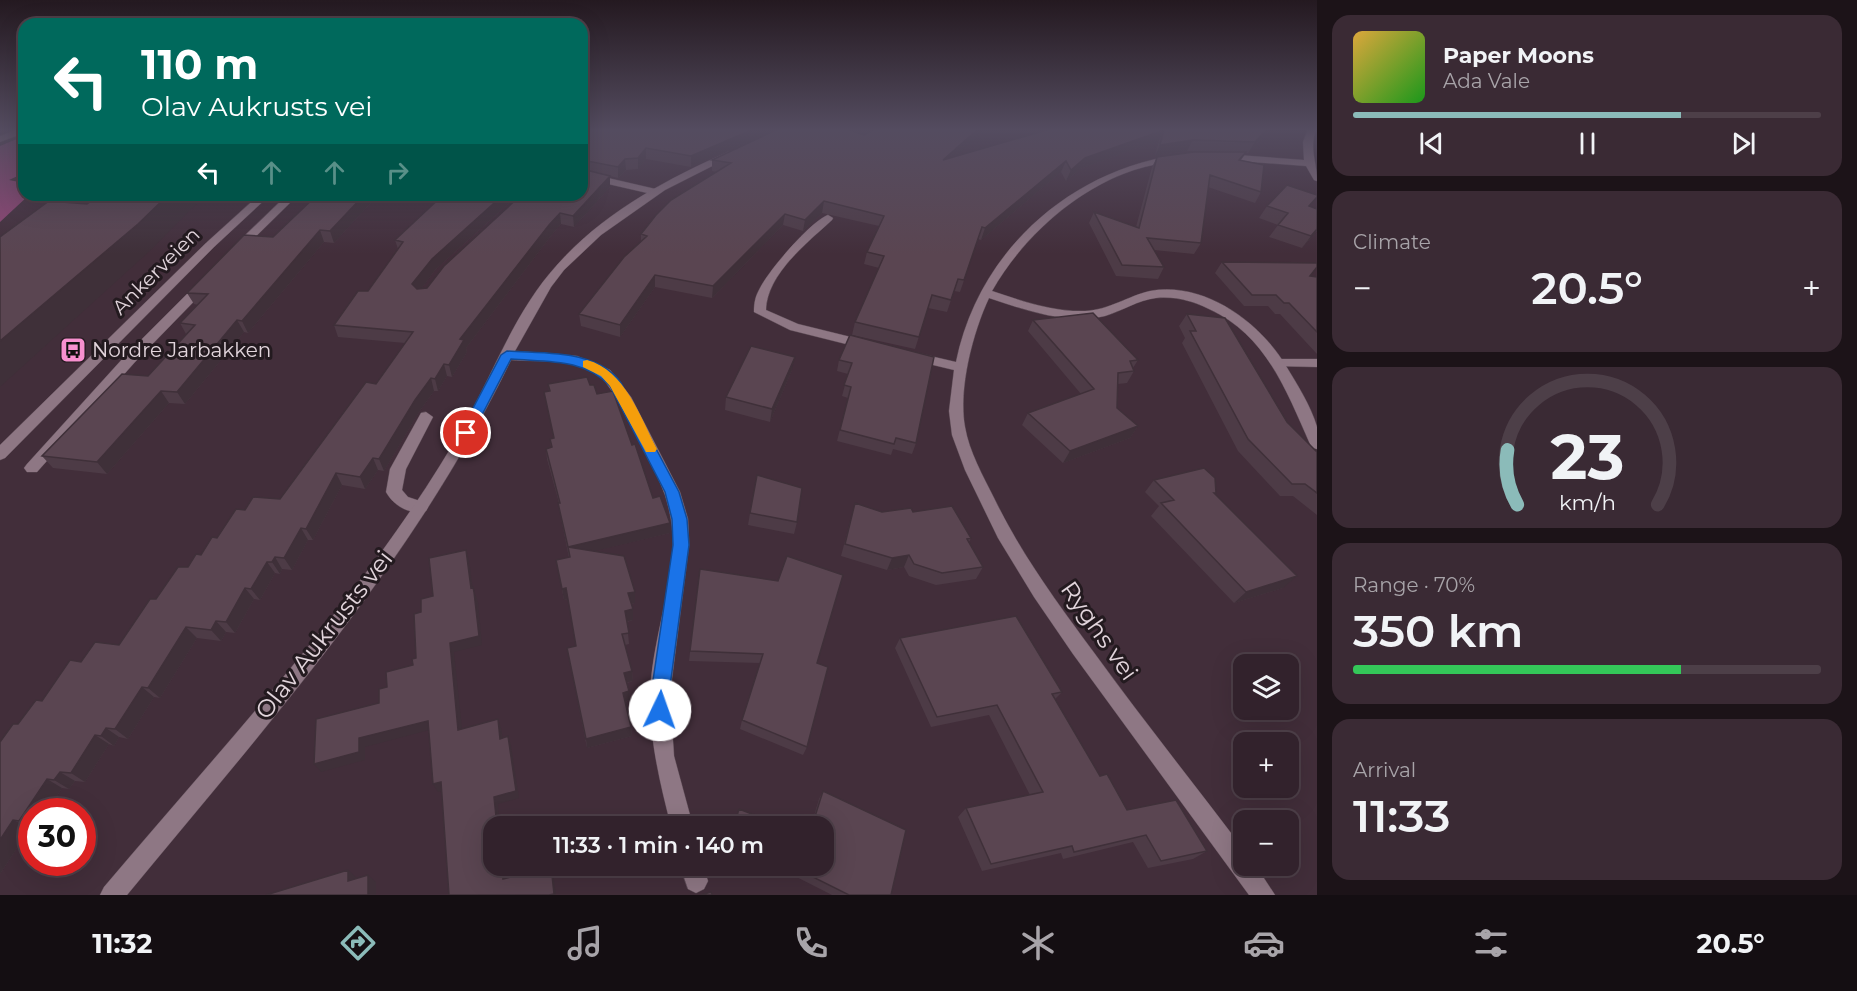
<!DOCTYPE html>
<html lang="en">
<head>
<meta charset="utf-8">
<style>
	body { margin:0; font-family:Montserrat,sans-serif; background:#3a2a34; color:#f1f3f6; height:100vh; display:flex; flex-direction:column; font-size:22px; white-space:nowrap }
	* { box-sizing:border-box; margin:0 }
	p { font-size:20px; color:#a8a4a9 }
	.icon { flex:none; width:33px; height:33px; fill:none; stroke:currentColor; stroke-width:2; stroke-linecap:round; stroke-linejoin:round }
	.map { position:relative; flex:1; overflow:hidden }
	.drawer { display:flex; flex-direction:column; gap:15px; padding:15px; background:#1c1318; width:540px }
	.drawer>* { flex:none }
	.top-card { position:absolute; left:18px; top:18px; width:570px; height:183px; border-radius:18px; box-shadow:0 6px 24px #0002,0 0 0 2px #4d3f48; background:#00695c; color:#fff; overflow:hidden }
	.tools { position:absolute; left:1233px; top:654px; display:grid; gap:12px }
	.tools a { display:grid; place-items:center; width:66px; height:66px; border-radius:12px; background:#32222c; box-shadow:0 6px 24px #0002,0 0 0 2px #4d3f48; font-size:30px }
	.speed { position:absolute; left:18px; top:798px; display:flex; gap:12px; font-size:30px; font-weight:700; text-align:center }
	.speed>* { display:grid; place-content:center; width:78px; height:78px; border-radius:50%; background:#32222c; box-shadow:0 6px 24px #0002,0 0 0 2px #4d3f48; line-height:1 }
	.speed .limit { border:9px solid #d22; background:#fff; color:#111 }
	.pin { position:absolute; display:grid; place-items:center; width:51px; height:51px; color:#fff; margin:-26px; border:3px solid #fff; border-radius:50%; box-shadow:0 2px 6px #0007 }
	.me { position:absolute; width:66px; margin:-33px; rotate:3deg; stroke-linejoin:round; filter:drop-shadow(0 0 4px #0008) }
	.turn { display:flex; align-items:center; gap:21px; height:126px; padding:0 24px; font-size:27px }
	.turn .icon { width:78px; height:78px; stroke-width:2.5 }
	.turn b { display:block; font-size:42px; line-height:51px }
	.lanes { display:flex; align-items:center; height:57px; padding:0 24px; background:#0003; justify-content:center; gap:30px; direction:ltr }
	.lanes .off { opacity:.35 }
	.big { font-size:45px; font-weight:600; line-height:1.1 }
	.drawer .card { flex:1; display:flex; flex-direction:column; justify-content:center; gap:9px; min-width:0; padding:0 21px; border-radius:18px; background:#3a2a34 }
	.drawer .dial { align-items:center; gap:0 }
	.dial svg { height:156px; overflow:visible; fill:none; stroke:#4d3f48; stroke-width:7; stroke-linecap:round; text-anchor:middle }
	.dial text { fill:#f1f3f6; stroke:none }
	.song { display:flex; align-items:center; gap:18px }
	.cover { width:72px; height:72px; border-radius:9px; background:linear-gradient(135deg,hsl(40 70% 55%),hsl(120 70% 35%)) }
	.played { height:6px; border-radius:3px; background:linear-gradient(90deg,#8bbbb9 70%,#4d3f48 70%) }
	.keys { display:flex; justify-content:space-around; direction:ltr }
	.heat { display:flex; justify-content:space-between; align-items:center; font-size:33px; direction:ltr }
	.charge { height:9px; border-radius:4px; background:linear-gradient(90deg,#34c759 70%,#4d3f48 0) }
	.trip { position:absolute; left:483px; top:816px; width:351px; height:60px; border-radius:18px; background:#32222c; box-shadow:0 6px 24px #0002,0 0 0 2px #4d3f48; font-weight:600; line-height:60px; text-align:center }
	.menu { display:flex; height:96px; justify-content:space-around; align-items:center; background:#140e12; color:#a8a4a9 }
	.menu .icon { width:42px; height:42px }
	.menu .active { color:#8bbbb9 }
	.menu b { font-size:27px; color:#f1f3f6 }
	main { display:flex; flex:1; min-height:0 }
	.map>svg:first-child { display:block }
	.forest { fill:#954678 }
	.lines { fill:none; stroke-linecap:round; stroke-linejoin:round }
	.service-casing { stroke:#5c4b55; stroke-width:1 }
	.minor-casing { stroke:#5c4b55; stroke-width:1 }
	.secondary-casing { stroke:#5c4b55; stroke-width:1 }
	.service { fill:#8e7784; fill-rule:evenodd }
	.minor { fill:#8e7784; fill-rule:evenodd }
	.secondary { fill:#8e7784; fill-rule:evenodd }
	.wall { fill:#4d3b46 }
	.shaded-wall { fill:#3f3039 }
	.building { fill:#5a4551; stroke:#3f3039; stroke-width:1.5 }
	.route { fill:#1a73e8; stroke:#114b97; stroke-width:1.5 }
	.slow { fill:#f59e0b }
	.labels { text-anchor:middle; stroke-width:6; stroke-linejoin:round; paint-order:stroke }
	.street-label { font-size:20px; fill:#e2d5dc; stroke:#231a1f }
	.poi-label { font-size:20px; fill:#e2d5dc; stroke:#231a1f; text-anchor:start }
	.near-street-label { font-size:24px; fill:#e2d5dc; stroke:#231a1f }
</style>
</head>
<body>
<main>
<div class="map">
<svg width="1317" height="895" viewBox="0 0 1317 895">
	<rect width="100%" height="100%" fill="#422e3a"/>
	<!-- forest -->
	<path class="forest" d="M24,136V173L9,180L24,183V195H29L0,222V146Z"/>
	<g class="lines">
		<!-- service casing -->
		<g class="service-casing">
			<path id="service" d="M582,172L660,190L661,192L656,195L582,178Z
				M287,195H298L241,251H233V247Z
				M204,280L208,281V287L135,362L37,472H27L24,468L27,464L125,356L200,281Z
				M1279,359H1317V367L1274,366L1272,363L1274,360Z
				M426,412L433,417L406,469L402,490L408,497L426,503L428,507L426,511C410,516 393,505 386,492L390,469L421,413Z"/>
		</g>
		<!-- minor casing -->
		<g class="minor-casing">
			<path id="minor" d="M19,129H24V133L0,142V136Z
				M1308,129H1316C1309,151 1317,160 1317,181L1314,180L1306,166L1224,160L1219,157L1224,154L1304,160L1303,142Z
				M728,152L736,154L665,190L601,235L564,270L551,287L515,351L577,356L610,370L631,397L680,492L688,519L689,545L670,694L674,756L693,826H671C660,783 650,742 650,697C651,646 671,595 673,544C673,526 670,511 665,495C658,474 615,386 599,376C574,358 539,362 511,360C415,560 267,725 127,895H100L104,887C197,777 295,670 380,554C412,510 442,465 468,418C496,366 517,309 557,265C603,213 665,180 728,152Z
				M1176,155L1181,158L1179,160C1164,163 1149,165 1134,170C1076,189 1022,238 992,291C1022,301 1053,312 1085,311C1109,310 1128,296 1150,291C1204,281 1260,322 1286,366C1297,384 1311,406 1317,427C1317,433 1317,442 1317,449L1312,448L1310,444C1286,390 1266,335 1209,309C1193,301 1175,296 1156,298C1138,300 1122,311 1105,316C1067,325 1025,310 989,298C973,332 958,389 965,427C969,451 983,476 994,498C1021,554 1058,604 1095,654C1143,720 1194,784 1244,850V866H1256L1275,895H1249L1073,654L1034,597L998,538L965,470L952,435L949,411L954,370L908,359L906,356L913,352L956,362C978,253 1067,172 1176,155Z
				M828,215L833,218L832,220C807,243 767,274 766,310L798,324L871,342L873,345L871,348L866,349L790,330L754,312C754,304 755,297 759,290C767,272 811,221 828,215Z
				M680,866H703L708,881L704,889L696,893L688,889Z"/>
		</g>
		<!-- secondary casing -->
		<g class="secondary-casing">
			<path id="secondary" d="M259,195H270L214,247L5,458L0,460V445L206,243Z"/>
		</g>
		<!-- service -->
		<use href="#service" class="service"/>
		<!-- minor -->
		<use href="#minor" class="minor"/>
		<!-- secondary -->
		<use href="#secondary" class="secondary"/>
	</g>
	<!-- wall -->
	<path class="wall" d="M582,129H777L691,167L646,159L638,169L626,170L618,178L610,176V187L574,227L561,224L550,237L466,348L467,352L452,377L447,376L438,391H434L419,412L384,471L378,470L365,489L342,485L313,540H308L292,570L282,569L280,574L275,573L260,600L254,599L235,633L226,632L221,641L197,638L160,698L154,697L128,739L119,737L114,746L109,744L85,782L75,781L69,789L62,788L47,812H32V829L30,828L0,874V742L81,662L119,645L156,599L245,510L280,499L376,384L405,343L338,337L334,325L368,291L398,249L395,240L443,195H518L435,270L421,289L427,288L582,195Z
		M1050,129H1270L1248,153H1246L1241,160L1261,192L1255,203L1208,187L1201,243L1194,254L1154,250L1164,267L1158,279L1116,276L1089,223L1094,212L1136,227L1152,167L1157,157L1224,152L1187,151L1155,156L1159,140L1080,169L1066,181L1061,172L981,240L978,239L960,292L954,291L947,312L928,308L915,349L852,335L855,322L879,268L864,264L867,252L879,226L822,213L803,231L783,225L712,298L655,287L620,337L581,326L579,314L641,241V234L717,172L712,171V160L864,135L956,156Z
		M314,195H378L334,243L324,242L248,333L244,332L185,404L169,403L107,474L53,468L42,456L148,376L186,334L180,323L198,305L194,304L187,293L273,237L315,198Z
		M1267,206L1310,207L1317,209V231L1302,248L1269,237L1278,225L1259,218Z
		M1222,262L1317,277V354L1280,314H1275L1268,306H1244L1215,273Z
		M1187,314L1287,422L1317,452V515L1293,496H1280L1238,451L1182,343L1185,338L1179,326Z
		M1033,320L1138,360L1133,368L1134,371L1127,383L1118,384L1117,408L1138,426L1130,438L1063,463L1022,425L1028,413L1081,394L1028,331Z
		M850,335L916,443L912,454L893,449L891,455L837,441L848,398L842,396L848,374L837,371L839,360Z
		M792,370L770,422L725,410L726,397Z
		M548,384L590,385L597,394L632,445L653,498L670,533L593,551L635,603L631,604L633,609V620L627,622L629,644L625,645L632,671L633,681L627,683L629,691L630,700L625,702L631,727L632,736L587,748L567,648L576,646L568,599L564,600L556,560L569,558L558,503H559L547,459L546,449L551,448L550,439L554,438L544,392L549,391Z
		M1154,480L1216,493L1214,494L1283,588L1234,603L1151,516L1159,506L1145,492Z
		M855,503L882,512H913L971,538L969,542L983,567L976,579L936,585L909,576L904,567L887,570L841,556Z
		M750,513L797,522L794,534L748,525Z
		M700,569L817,663L807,747L803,755L740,729L742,720L760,663L689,661Z
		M900,638L1062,692L1055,699L1100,776L1127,810L1207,851L1193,859L1148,868L1133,842L1063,859L1061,853L982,871L958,817L966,808L1030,795L989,715L931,727L895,648Z
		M823,791L891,895H832L775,866H824V826H811L819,799Z
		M732,866H768L764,874H752Z"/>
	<!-- shaded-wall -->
	<path class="shaded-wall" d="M754,129H777L691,167V156Z
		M978,129H987L940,171L943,160Z
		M1267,129H1270L1248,153L1255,142Z
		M1164,130L1159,140L1080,169L1066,181L1071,170L1085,158Z
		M1193,140L1187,151L1155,156L1160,145Z
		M646,148V159L638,169V158Z
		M625,159L626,170L618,178V167Z
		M1066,161L1061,172L981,240L985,228Z
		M610,176V187L574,227L573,216Z
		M168,195H208L191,209L152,249L0,387V341Z
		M364,195H378L334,243L330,231Z
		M503,195H518L435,270L416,296L412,284L432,259Z
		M824,201L822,213L803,231L805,220Z
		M560,213L561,224L550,237L466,348L467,352L452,377L449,365L460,339L549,225Z
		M785,214L783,225L712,298L713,286Z
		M1317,229V231L1302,248L1311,236Z
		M320,230L324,242L248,333L242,321Z
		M655,275V287L620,337V325Z
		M237,320L244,332L185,404L177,392Z
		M795,357L792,370L770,422L772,409Z
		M444,364L447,376L438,391L435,379Z
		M431,378L434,391L419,412L384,471L379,459L415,400Z
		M161,391L169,403L107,474L97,462Z
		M1138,426L1130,438L1063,463L1070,451Z
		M373,458L378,470L365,489L360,477Z
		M336,473L342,485L313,540L306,529Z
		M670,523V533L570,557L568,547L569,557L568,547Z
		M301,528L308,540L292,570L284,558Z
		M466,550L469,560L474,597L471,588Z
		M909,555L904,567L887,570L892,558Z
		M275,557L282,569L280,574L272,562Z
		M267,562L275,573L260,600L251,589Z
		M1297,576L1283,588L1234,603L1246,592Z
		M473,587L478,602L482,645L454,652L463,738L458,730L450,643Z
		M245,588L254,599L235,633L226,622Z
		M566,588L568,599L564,600L562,589Z
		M635,592V603L629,604L628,593Z
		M633,609V620L625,622V611Z
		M216,621L226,632L221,641L211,630Z
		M186,627L197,638L160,698L148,688Z
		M632,671L633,681L625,683L624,673Z
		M142,687L154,697L128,739L115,729Z
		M629,691L630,700L623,702V693Z
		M498,719L501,728L504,747L500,739Z
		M428,721L433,729L365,747V760L321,772L314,764L359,738Z
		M631,727L632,736L587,748L586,739Z
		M106,728L119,737L114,746L101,736Z
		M95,735L109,744L85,782L71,773Z
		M508,736L511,745L519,798L498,804L500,826H497L494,797Z
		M60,772L75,781L69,789L54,780Z
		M47,779L62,788L47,812H32V827L19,821Z
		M441,782L446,790L438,792L433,784Z
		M13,820L30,828L0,874V840Z
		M502,866H505L507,885L503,879Z
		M551,866L553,871L556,895H549Z
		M348,870L356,877L357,888L348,881Z
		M368,875L376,882V895H368Z"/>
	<!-- building -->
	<path class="building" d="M582,129H754L691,156L646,148L638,158L625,159L618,167L582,160Z
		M778,129H847L864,135L875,129H978L943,160L1050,129H1267L1255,142L1193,140L1160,145L1164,130L1085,158L1071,170L1066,161L985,228L982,227L964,280L958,279L951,300L932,295L919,337L855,322L884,256L867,252L884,216L824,201L805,220L785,214L713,286L655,275L620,325L579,314L624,257L647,236L641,234L656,215L671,200L731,163L712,160Z
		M1194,152H1246L1239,160L1264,165L1261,192L1210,175L1201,243L1147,238L1164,267L1122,265L1094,212L1139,228L1157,157Z
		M582,169L610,176L573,216L560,213L549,225L460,339L464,340L449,365L444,364L435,379L431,378L415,400L379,459L373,458L360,477L336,473L306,529L301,528L284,558L275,557L272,562H267L251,589L245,588L226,622L216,621L211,630L186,627L148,688L142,687L115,729L106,728L101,736L95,735L71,773L60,772L54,780L47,779L19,821L13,820L0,840V742L13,724H18L36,700L42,701L70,660L81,662L95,642L119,645L150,599H156L178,567H188L196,554L201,555L212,537L217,538L236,509L245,510L253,497L280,499L366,382L376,384L413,332L334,325L358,291H368L403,242L395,240L443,195H503L432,259L412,284L417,289L427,288L444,266L521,195H582Z
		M1287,185L1317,195V197L1309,206L1317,209V229L1311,236L1278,225L1288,213L1267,206Z
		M99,195H168L138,224L0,341V237L49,201L87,204Z
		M317,195H364L330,231L320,230L242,321L237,320L177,392L161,391L97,462L42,456L122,374L148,376L195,325L180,323L208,294L187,293L244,235L273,237Z
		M1222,262L1317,263V267L1310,276L1317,277V332L1289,303H1284L1276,295H1252Z
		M1093,313L1138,360L1130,361L1134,371L1118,373L1117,408L1138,426L1070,451L1028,413L1094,389L1033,320Z
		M1187,314L1225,318L1287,422L1317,452V493L1305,484H1292L1248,439L1190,331H1196Z
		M850,335L934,357L916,443L896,438L894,444L840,430L851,387L844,385L852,363L839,360Z
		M751,346L795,357L772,409L726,397Z
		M587,377L590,385H594L597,394L613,391L632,445L635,444L653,498L660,496L670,523L568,547L558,503H560L546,449L552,447L550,439L554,438L544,392L550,391L548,384Z
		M1204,468L1215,478L1216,493H1214L1297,576L1246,592L1161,503L1174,500L1154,480Z
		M757,475L802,488L797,522L750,513Z
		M855,503L882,512L911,508L913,512L952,506L971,538L967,539L983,567L942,573L914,564L909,555L892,558L845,544Z
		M568,547L624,556L635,592L628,593L633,609L625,611L629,633L622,634L632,671L624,673L629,691L623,693L631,727L586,739L567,648L576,646L566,588L562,589L556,560L570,557Z
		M466,550L471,588L473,587L474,592L479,636L450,643L458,730L498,719L500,739L508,736L516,791L494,797L497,826H494V866H502L503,879L551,866L554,894L549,895H449L441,782L433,784L428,721L359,738V752L314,764L316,719L379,703V689L387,687L386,672L413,665L412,659L416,658L414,614L421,612V599L433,596L429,558Z
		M787,556L843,575L817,663L828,667L807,747L742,720L763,654L690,651L700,569L778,581Z
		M1016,616L1062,692L1052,694L1100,776L1107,774L1127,810L1176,800L1207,851L1161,861L1146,835L1074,852L1072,846L991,864L966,808L1043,792L997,705L937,717L900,638Z
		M823,791L906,830L891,895H849L791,866H824V826H812Z
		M739,809L783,826H734Z
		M750,866H768L767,867H755Z
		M348,870V881L368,875V895H266Z
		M711,892L712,895H701Z"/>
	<!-- sky -->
	<linearGradient id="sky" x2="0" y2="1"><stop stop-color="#241920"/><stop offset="0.51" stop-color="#544c60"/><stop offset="1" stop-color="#544c60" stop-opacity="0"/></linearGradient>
	<rect width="1317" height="254" fill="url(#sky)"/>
	<!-- route -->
	<path class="route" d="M507,351C544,354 597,349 621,383L679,492L687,519L689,545L669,694L670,710L667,716L660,719L654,716L651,710V694L673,545L672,519L665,492L610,386C584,358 546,362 511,359L471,436H462L460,433L501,355Z"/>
	<!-- slow -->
	<path class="slow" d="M587,360C625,370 640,417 657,449L655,452H646L610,386L601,376L583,367V361Z"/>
	<!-- icons -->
	<defs>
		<g id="bus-square" transform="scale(1.35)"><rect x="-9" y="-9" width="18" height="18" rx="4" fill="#f790cf" stroke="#231a1f"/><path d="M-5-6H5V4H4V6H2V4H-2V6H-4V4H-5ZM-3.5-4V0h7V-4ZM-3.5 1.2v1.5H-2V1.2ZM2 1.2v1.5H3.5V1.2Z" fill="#111"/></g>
	</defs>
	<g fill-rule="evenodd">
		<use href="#bus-square" x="73" y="350"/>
	</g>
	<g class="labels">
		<!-- street labels -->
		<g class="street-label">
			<text transform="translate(156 271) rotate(-45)" y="7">Ankerveien</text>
		</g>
		<!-- poi labels -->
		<g class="poi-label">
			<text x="92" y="357">Nordre Jarbakken</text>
		</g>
		<!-- near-street labels -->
		<g class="near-street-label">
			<text transform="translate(1099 631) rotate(55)" y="8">Ryghs vei</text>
			<text transform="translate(324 635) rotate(-52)" y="8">Olav Aukrusts vei</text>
		</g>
	</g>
</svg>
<div class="tools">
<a><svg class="icon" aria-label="layers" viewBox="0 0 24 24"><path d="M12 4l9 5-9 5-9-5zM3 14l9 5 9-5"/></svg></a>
<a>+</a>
<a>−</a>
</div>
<div class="speed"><div class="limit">30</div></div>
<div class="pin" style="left:466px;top:433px;background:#d93025"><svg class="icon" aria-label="arrive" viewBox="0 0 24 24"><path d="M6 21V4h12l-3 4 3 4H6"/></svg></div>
<svg class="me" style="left:660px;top:710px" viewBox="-20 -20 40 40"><circle r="19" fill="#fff"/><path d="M0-13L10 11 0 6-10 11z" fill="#1a73e8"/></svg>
<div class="trip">11:33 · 1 min · 140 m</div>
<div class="top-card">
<div class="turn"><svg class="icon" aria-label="left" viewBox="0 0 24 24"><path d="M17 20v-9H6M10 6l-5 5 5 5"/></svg><div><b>110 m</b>Olav Aukrusts vei</div></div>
<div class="lanes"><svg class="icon" aria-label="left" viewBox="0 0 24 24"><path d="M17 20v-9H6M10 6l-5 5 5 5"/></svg><svg class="icon off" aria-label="ahead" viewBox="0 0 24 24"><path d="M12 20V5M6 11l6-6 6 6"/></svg><svg class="icon off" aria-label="ahead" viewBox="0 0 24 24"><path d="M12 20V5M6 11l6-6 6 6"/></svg><svg class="icon off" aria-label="right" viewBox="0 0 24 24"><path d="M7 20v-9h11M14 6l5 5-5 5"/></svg></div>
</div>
</div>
<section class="drawer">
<div class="card">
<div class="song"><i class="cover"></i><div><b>Paper Moons</b><p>Ada Vale</p></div></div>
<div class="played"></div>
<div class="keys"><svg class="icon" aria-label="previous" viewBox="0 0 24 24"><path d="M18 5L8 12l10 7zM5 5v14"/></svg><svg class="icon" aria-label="pause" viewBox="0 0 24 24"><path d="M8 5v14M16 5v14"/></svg><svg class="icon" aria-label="next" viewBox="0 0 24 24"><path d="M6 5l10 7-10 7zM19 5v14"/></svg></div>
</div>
<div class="card"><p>Climate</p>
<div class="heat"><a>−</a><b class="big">20.5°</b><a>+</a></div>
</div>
<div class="card dial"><svg viewBox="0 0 100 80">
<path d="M14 69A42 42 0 1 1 86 69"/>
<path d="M14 69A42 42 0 0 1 9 41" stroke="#8bbbb9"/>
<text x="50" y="56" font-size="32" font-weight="700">23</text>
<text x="50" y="72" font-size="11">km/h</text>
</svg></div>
<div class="card"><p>Range · 70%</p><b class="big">350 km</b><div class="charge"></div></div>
<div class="card"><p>Arrival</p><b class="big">11:33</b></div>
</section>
</main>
<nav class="menu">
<b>11:32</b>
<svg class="icon active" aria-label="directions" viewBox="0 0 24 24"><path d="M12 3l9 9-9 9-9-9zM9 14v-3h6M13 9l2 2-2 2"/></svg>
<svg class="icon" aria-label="music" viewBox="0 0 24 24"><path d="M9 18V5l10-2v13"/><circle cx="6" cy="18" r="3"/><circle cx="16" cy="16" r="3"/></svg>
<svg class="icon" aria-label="phone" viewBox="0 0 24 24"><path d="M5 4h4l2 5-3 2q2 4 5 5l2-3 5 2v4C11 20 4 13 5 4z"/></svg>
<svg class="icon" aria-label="climate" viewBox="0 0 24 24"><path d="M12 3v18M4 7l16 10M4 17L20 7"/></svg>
<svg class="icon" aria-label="car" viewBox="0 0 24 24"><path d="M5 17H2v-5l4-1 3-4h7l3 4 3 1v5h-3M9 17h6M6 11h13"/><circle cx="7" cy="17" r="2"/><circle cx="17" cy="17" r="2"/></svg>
<svg class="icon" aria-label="filters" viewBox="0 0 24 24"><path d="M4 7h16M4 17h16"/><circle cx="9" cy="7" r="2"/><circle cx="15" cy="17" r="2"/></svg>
<b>20.5°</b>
</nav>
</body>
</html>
